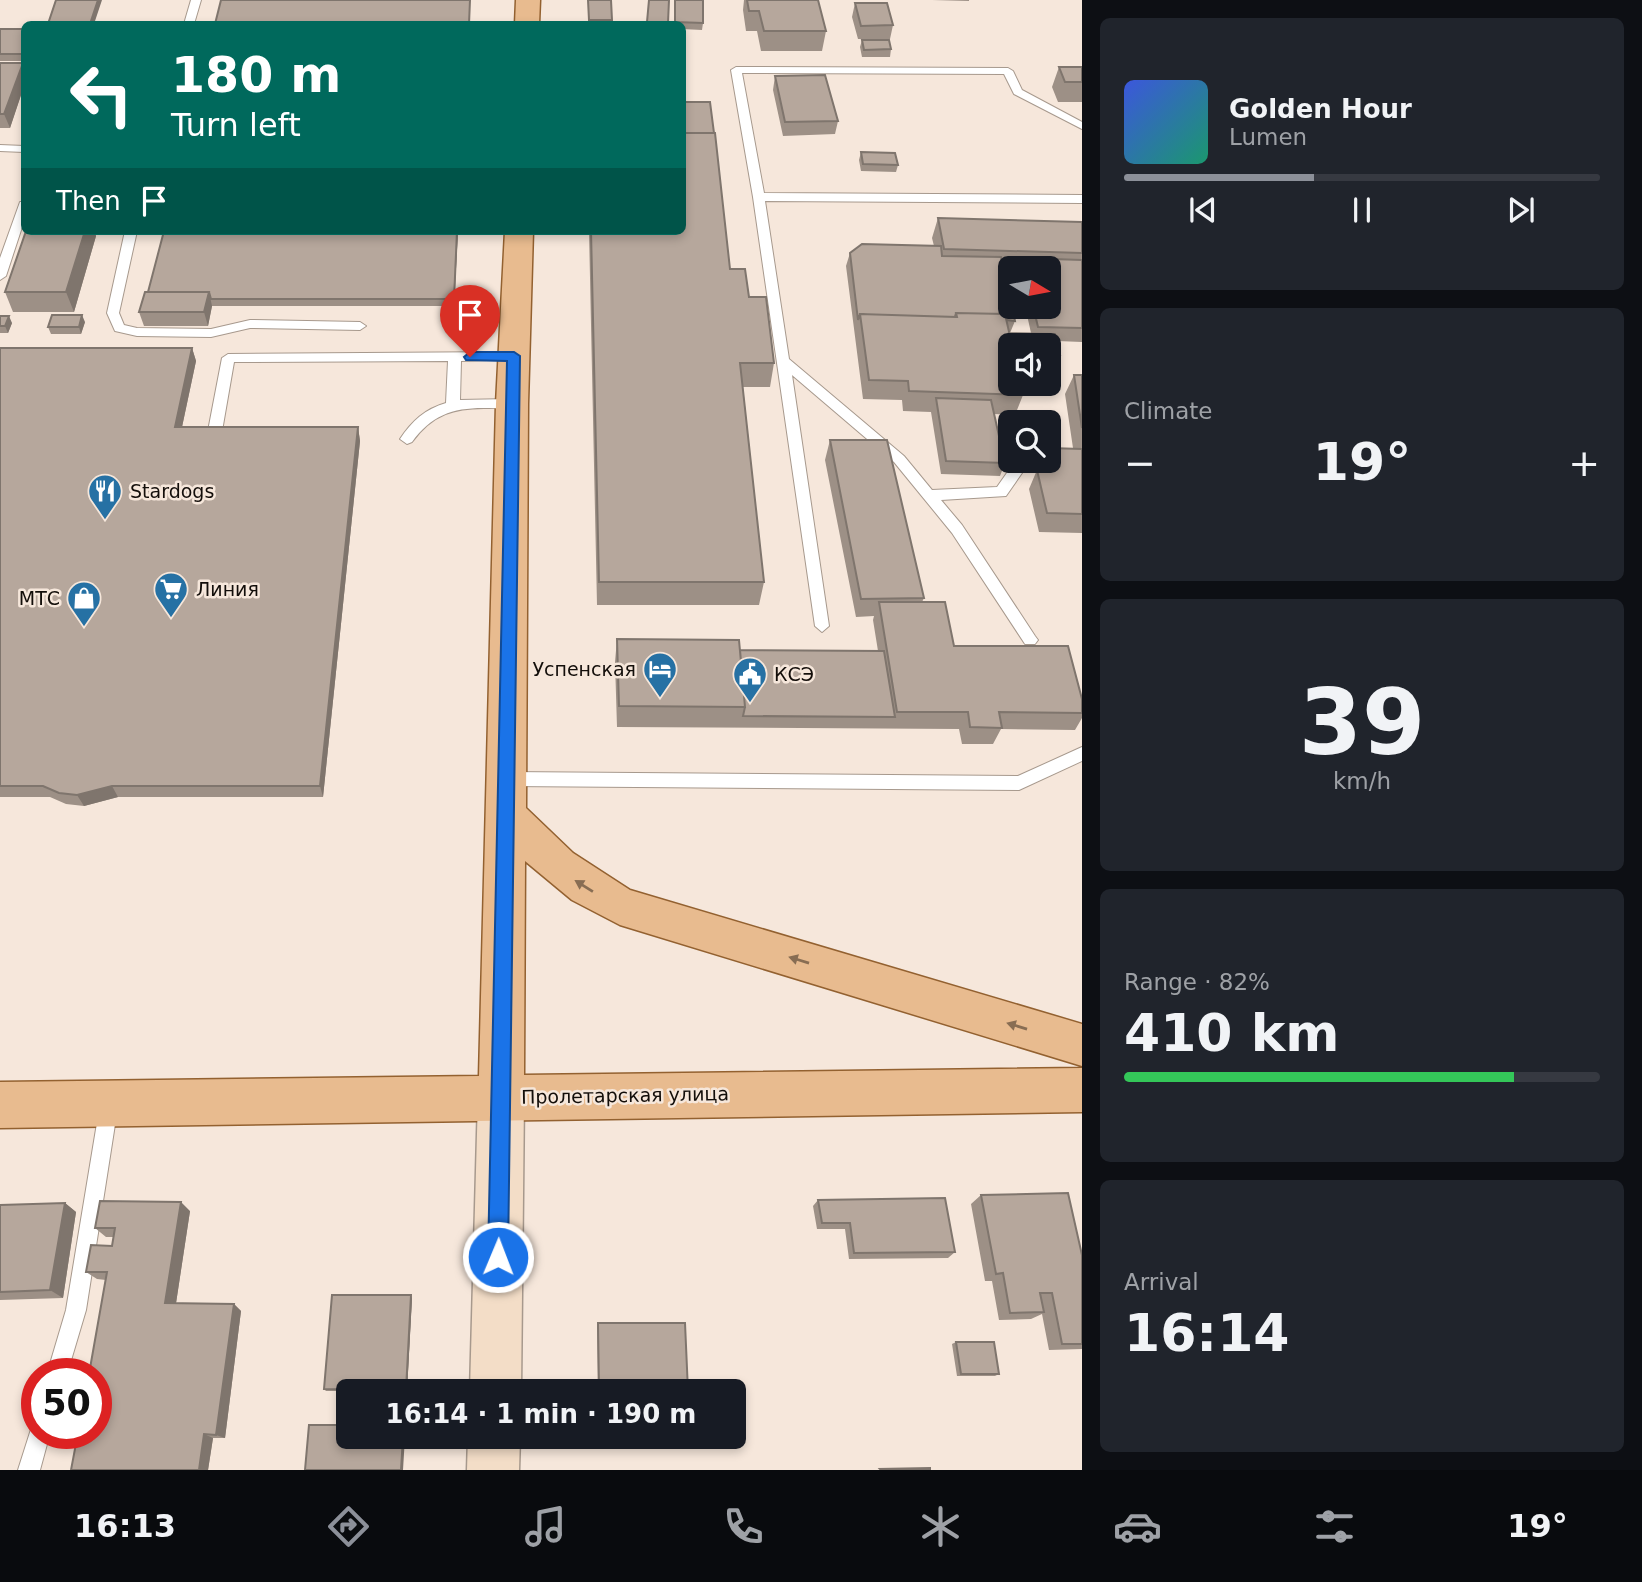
<!DOCTYPE html>
<html lang="en">
<head>
<meta charset="utf-8">
<style>
	body { margin:0; font-family:"DejaVu Sans",sans-serif; background:#20242c; color:#f1f3f6; height:100vh; display:flex; flex-direction:column; font-size:26px; white-space:nowrap }
	* { box-sizing:border-box; margin:0 }
	p { font-size:23px; color:#9ea1a6 }
	.icon { flex:none; width:38px; height:38px; fill:none; stroke:currentColor; stroke-width:2; stroke-linecap:round; stroke-linejoin:round }
	.map { position:relative; flex:1; overflow:hidden }
	.panel { display:flex; flex-direction:column; gap:18px; padding:18px; background:#0d0f14; width:560px }
	.panel>* { flex:none }
	.top-card { position:absolute; left:21px; top:21px; width:665px; height:214px; border-radius:10px; box-shadow:0 4px 10px #0003; background:#00695c; color:#fff; overflow:hidden }
	.needle { width:46px; rotate:100deg }
	.fabs { position:absolute; left:998px; top:256px; display:grid; gap:14px }
	.fabs a { display:grid; place-items:center; width:63px; height:63px; border-radius:10px; background:#171b24; box-shadow:0 4px 10px #0003; font-size:35px }
	.speed { position:absolute; left:21px; top:1358px; display:flex; gap:14px; font-size:35px; font-weight:700; text-align:center }
	.speed>* { display:grid; place-content:center; width:91px; height:91px; border-radius:50%; background:#171b24; box-shadow:0 4px 10px #0003; line-height:1 }
	.speed .limit { border:10px solid #d22; background:#fff; color:#111 }
	.pin { position:absolute; display:grid; place-items:center; width:60px; height:60px; color:#fff; margin:-72px -30px; border-radius:50% 50% 50% 0; rotate:-45deg; box-shadow:0 0 7px #0007 }
	.pin .icon { rotate:45deg }
	.me { position:absolute; width:77px; margin:-38px; rotate:1deg; stroke-linejoin:round; filter:drop-shadow(0 0 5px #0008) }
	.turn { display:flex; align-items:center; gap:24px; height:147px; padding:0 35px; font-size:32px }
	.turn .icon { width:91px; height:91px; stroke-width:2.5 }
	.turn b { display:block; font-size:49px; line-height:60px }
	.then { display:flex; align-items:center; height:66px; padding:0 35px; background:#0003; gap:14px; font-size:26px }
	.big { font-size:52px; font-weight:800; line-height:1.1 }
	.panel .card { flex:1; display:flex; flex-direction:column; justify-content:center; gap:10px; min-width:0; padding:0 24px; border-radius:10px; background:#20242c }
	.panel .dial { align-items:center; gap:0 }
	.dial b { font-size:91px; line-height:1 }
	.song { display:flex; align-items:center; gap:21px }
	.cover { width:84px; height:84px; border-radius:10px; background:linear-gradient(135deg,hsl(230 70% 55%),hsl(160 70% 35%)) }
	.played { height:7px; border-radius:4px; background:linear-gradient(90deg,#8c9099 40%,#363941 40%) }
	.keys { display:flex; justify-content:space-around; direction:ltr }
	.heat { display:flex; justify-content:space-between; align-items:center; font-size:38px; direction:ltr }
	.charge { height:10px; border-radius:5px; background:linear-gradient(90deg,#34c759 82%,#363941 0) }
	.trip { position:absolute; left:336px; top:1379px; width:410px; height:70px; border-radius:10px; background:#171b24; box-shadow:0 4px 10px #0003; font-weight:800; line-height:70px; text-align:center }
	.tab-bar { display:flex; height:112px; justify-content:space-around; align-items:center; background:#090b0e; color:#9ea1a6 }
	.tab-bar .icon { width:49px; height:49px }
	.tab-bar .current { color:#8c9099 }
	.tab-bar b { font-size:32px; color:#f1f3f6 }
	main { display:flex; flex:1; min-height:0 }
	.map>svg:first-child { display:block }
	.lines { fill:none; stroke-linecap:round; stroke-linejoin:round }
	.lane-casing { stroke:#a7998d; stroke-width:2 }
	.secondary-casing { stroke:#a7998d; stroke-width:3 }
	.primary-casing { stroke:#936130; stroke-width:3 }
	.lane { fill:#fff; fill-rule:evenodd }
	.secondary { fill:#f3ddc7; fill-rule:evenodd }
	.primary { fill:#e8bb8f; fill-rule:evenodd }
	.wall { fill:#9d9086; fill-rule:evenodd }
	.shaded-wall { fill:#7f756d }
	.building { fill:#b6a79c; stroke:#7f756d; stroke-width:2 }
	.oneway { fill:#886d53 }
	.route { fill:#1a73e8; stroke:#114b97; stroke-width:2 }
	.labels { text-anchor:middle; stroke-width:5; stroke-linejoin:round; paint-order:stroke }
	.poi-label { font-size:19px; fill:#130e0a; stroke:#f6e7db; text-anchor:start }
	.street-label { font-size:19px; fill:#130e0a; stroke:#f6e7db }
</style>
</head>
<body>
<main>
<div class="map">
<svg width="1082" height="1470" viewBox="0 0 1082 1470">
	<rect width="100%" height="100%" fill="#f6e7db"/>
	<g class="lines">
		<!-- lane casing -->
		<g class="lane-casing">
			<path id="lane" d="M191,0H201L194,24H184Z
				M736,67L1008,68L1013,71L1022,90L1082,122V129L1014,94L1004,74L742,73L764,193L1082,195V203L765,201L789,359L904,456L932,490L997,487L1016,460H1031L1006,496L941,500L962,525L1035,636L1038,640L1035,644H1025L952,533L894,462L792,375L829,626L822,632L815,626L753,197L731,70Z
				M0,145L24,146V152L0,151Z
				M20,202H24V221L6,276L0,280V258Z
				M125,231H137L119,313L124,325L137,328L211,329L250,320L360,322L366,326L360,330L250,328L211,337L137,336L115,331L107,313Z
				M514,352L519,353V359L461,361L460,400L512,399L519,404L517,407C508,409 498,408 489,408C455,407 432,414 412,442L407,444L400,439C412,421 425,409 446,403L448,361L234,362L222,431L215,436L208,431L222,358L228,354Z
				M1082,747V761L1019,790L506,786L500,784L498,779L500,774L506,772L1018,776Z
				M109,1096L116,1098L118,1105L86,1310L67,1374H47L66,1310L100,1105L102,1098Z
				M37,1423V1433H50L40,1470H18L32,1426Z"/>
		</g>
		<!-- secondary casing -->
		<g class="secondary-casing">
			<path id="secondary" d="M501,1075L517,1081L524,1097L521,1391H470L478,1097L485,1081Z
				M468,1437H520L519,1470H467Z"/>
		</g>
		<!-- primary casing -->
		<g class="primary-casing">
			<path id="primary" d="M516,0H540L539,24H515Z
				M505,231H533L528,404L526,808L573,853L630,890L1082,1024V1066L620,925L572,900L525,861L524,1075L1082,1068V1112L0,1128V1082L479,1076L496,404Z"/>
		</g>
		<!-- lane -->
		<use href="#lane" class="lane"/>
		<!-- secondary -->
		<use href="#secondary" class="secondary"/>
		<!-- primary -->
		<use href="#primary" class="primary"/>
	</g>
	<!-- wall -->
	<path class="wall" d="M588,0H611V24H625H588Z
		M649,0H669L668,24H647Z
		M675,0L703,23L702,30L682,29V24H674Z
		M744,0H818L826,31L822,51H761L757,31H746L743,10Z
		M932,0H969V1Z
		M855,3L893,25L890,39H858L852,17Z
		M0,29H24V61H0Z
		M862,40L891,49L890,57H862L860,47Z
		M0,63L24,67V86L10,128H0Z
		M1059,67H1082V102H1058L1052,87Z
		M775,76L838,121L835,134L783,136L773,90Z
		M861,152L898,165L896,172L861,171L859,160Z
		M938,218L1082,222V342L1057,341L1060,355L1057,362H1048V345H1010L1023,395L1015,415L994,414L1005,463L1000,476L941,474L931,412L903,411L902,400L863,399L846,266L850,253L934,246L932,238ZM1010,268H1048V306H1025L1031,333H1010L1015,321L1004,271L1010,272Z
		M26,231H94L96,236L74,312H13L5,292Z
		M458,231L454,306H212L208,326H144L139,312L148,292Z
		M589,231H682L730,269L749,297L774,363L770,387H743L764,582L759,605H597Z
		M0,316L12,323L8,333H0Z
		M85,322L81,334H51L48,327Z
		M0,348H192L196,361L182,427H358L360,441L323,797H118L84,806L66,804L50,797H0Z
		M1074,375H1082V533L1039,532L1029,489L1037,470H1041L1040,467L1043,460H1048L1049,448H1073L1065,394Z
		M830,440L924,598L922,602L954,646L1082,699V718L1075,730L1001,729L993,744H962L959,729L617,727L615,662L617,639L740,650L878,651L873,620L874,616L856,617L825,460Z
		M981,1195L1082,1255V1349L1049,1350L1042,1314L1031,1319L999,1320L992,1281H985L971,1204Z
		M818,1200L955,1252L948,1258L849,1259L845,1229H817L813,1206Z
		M65,1203L76,1212L63,1298L0,1300V1205Z
		M190,1211L176,1303L234,1304L241,1311L225,1438H213L208,1470H71L106,1280L97,1279L86,1272L112,1246L114,1237H106L95,1228Z
		M412,1298L407,1391H326L324,1389Z
		M598,1323L688,1391H598L597,1327Z
		M956,1342L999,1374L995,1376H957L952,1344Z"/>
	<!-- shaded-wall -->
	<path class="shaded-wall" d="M98,0H102L94,24H90Z
		M23,63L24,67V86L10,128L4,114Z
		M85,231H94L96,236L74,312L66,292Z
		M457,231H458L454,306V299Z
		M209,292L212,306L208,326L204,312Z
		M82,315L85,322L81,334L79,327Z
		M9,316L12,323L8,333L5,326Z
		M192,348L196,361L179,441L175,427Z
		M358,427L360,441L323,797L320,786Z
		M112,786L118,797L84,806L77,795Z
		M181,1202L190,1211L175,1310L165,1303Z
		M65,1203L76,1212L63,1298L50,1290Z
		M411,1295L412,1298L407,1391L406,1390Z
		M234,1304L241,1311L225,1438L216,1435Z
		M204,1434L213,1438L208,1470H199Z
		M403,1437H405L403,1470H401Z"/>
	<!-- building -->
	<path class="building" d="M56,0H98L90,24H48Z
		M221,0H470L469,24H215Z
		M588,0H611L612,20H589Z
		M649,0H669L668,23L647,22Z
		M675,0H703V23L675,22Z
		M747,0H818L826,31H764L759,11H749Z
		M855,3H887L893,25L861,26Z
		M0,29H24V54H0Z
		M862,40H889L891,49L864,50Z
		M0,63H23L4,114H0Z
		M1059,67H1082V82H1065Z
		M825,75L838,121L785,122L775,76Z
		M682,102H710L714,133H682Z
		M682,133H715L730,269H745L749,297H766L774,363H740L764,582H599L591,231H682Z
		M861,152L895,153L898,165L863,164Z
		M938,218L1082,222V253L944,249Z
		M26,231H85L66,292H5Z
		M164,231H457L454,299H211L209,292H148Z
		M862,244L941,246L942,256L1001,257L1010,298V306H1012L1015,321L1007,320L1005,314L956,313L955,317L860,314L858,320L850,253Z
		M1022,258L1082,260V328L1038,327L1033,306H1048V268H1024Z
		M145,292H209L204,312H139Z
		M956,313L1005,314L1012,345H1010V383H1020L1023,395L909,391L908,381L869,380L860,314L957,317Z
		M52,315H82L79,327H48Z
		M0,316H9L5,326H0Z
		M1009,333L1055,334L1060,355H1048V345H1012Z
		M0,348H192L175,427H358L320,786H112L77,795L59,793L43,786H0Z
		M1074,375H1082V428Z
		M936,398L991,400L1005,463L946,461Z
		M830,440H887L924,598L861,599Z
		M1049,448L1082,449V514L1047,513L1037,470H1054Z
		M879,602H945L954,646H1068L1082,699V713L999,712L1002,728L970,727L968,712H897Z
		M617,639L739,640L745,707L619,706Z
		M740,650L884,651L895,717L743,716L745,707Z
		M1068,1193L1082,1255V1344H1062L1052,1293H1040L1044,1312L1010,1313L1003,1273L996,1274L981,1195Z
		M945,1198L955,1252L854,1253L850,1223H822L818,1200Z
		M100,1201L181,1202L165,1303L234,1304L216,1435L204,1434L199,1470H71L78,1433H96V1374H89L107,1272H86L91,1245L112,1246L115,1228H95Z
		M65,1203L50,1290L0,1292V1205Z
		M332,1295H411L406,1390L324,1389Z
		M598,1323H685L688,1391L599,1390Z
		M956,1342H994L999,1374H961Z
		M309,1425H348V1437H403L401,1470H305Z
		M930,1468V1470H881L880,1469Z"/>
	<!-- one-way arrows -->
	<defs><path id="oneway-solid" d="M-6-.8H1V-3.2L6.5 0L1 3.2V.8H-6Z" transform="scale(1.75)"/></defs>
	<g class="oneway">
		<use href="#oneway-solid" transform="translate(584 886) rotate(-148)"/>
		<use href="#oneway-solid" transform="translate(799 960) rotate(-163)"/>
		<use href="#oneway-solid" transform="translate(1017 1026) rotate(-163)"/>
	</g>
	<!-- route -->
	<path class="route" d="M470,352H514L520,356L508,1257L505,1264L498,1267L491,1264L488,1257L507,361L466,360L464,357Z"/>
	<!-- icons -->
	<defs>
		<g id="restaurant-pin" transform="scale(1.75)"><path d="M0 17L-7.5 6A9.5 9.5 0 1 1 7.5 6Z" fill="#2671a4" stroke="#f6e7db"/><path d="M-5-6h1v4h1v-4h1v4h1v-4h1v5L-1.5 .5V6h-2V.5L-5-1ZM5-6V6H3V1.5H1.5Q1.5-4 5-6Z" fill="#fff"/></g>
		<g id="supermarket-pin" transform="scale(1.75)"><path d="M0 17L-7.5 6A9.5 9.5 0 1 1 7.5 6Z" fill="#2671a4" stroke="#f6e7db"/><path d="M-6-5.5h2.5l.6 2H6L4.5 2H-2.5L-4.4-4H-6ZM-1.5 3.2a1.3 1.3 0 1 0 .1 0ZM3 3.2a1.3 1.3 0 1 0 .1 0Z" fill="#fff"/></g>
		<g id="shop-pin" transform="scale(1.75)"><path d="M0 17L-7.5 6A9.5 9.5 0 1 1 7.5 6Z" fill="#2671a4" stroke="#f6e7db"/><path d="M-5-2.5h2.3a2.7 3.5 0 0 1 5.4 0H5L5.5 6h-11ZM-1.5-2.5h3a1.5 2.3 0 0 0-3 0Z" fill="#fff"/></g>
		<g id="hotel-pin" transform="scale(1.75)"><path d="M0 17L-7.5 6A9.5 9.5 0 1 1 7.5 6Z" fill="#2671a4" stroke="#f6e7db"/><path d="M-6-4.5h1.5V1H6V5H4.5V3h-9V5H-6ZM-4 0a1.8 1.8 0 1 1 3.6 0ZM.5 0V-2.5h3Q6-2.5 6 0Z" fill="#fff"/></g>
		<g id="civic-pin" transform="scale(1.75)"><path d="M0 17L-7.5 6A9.5 9.5 0 1 1 7.5 6Z" fill="#2671a4" stroke="#f6e7db"/><path d="M-.6-6.5H3V-4.5H.6V-3L4-1V1h2V6H-6V1h2V-1L-.6-3ZM-1.2 2.5V6h2.4V2.5Z" fill="#fff"/></g>
	</defs>
	<g fill-rule="evenodd">
		<use href="#restaurant-pin" x="105" y="491"/>
		<use href="#supermarket-pin" x="171" y="589"/>
		<use href="#shop-pin" x="84" y="598"/>
		<use href="#hotel-pin" x="660" y="669"/>
		<use href="#civic-pin" x="750" y="674"/>
	</g>
	<g class="labels">
		<!-- poi labels -->
		<g class="poi-label">
			<text x="130" y="498">Stardogs</text>
			<text x="196" y="596">Линия</text>
			<text x="60" y="605" text-anchor="end">МТС</text>
			<text x="636" y="676" text-anchor="end">Успенская</text>
			<text x="774" y="681">КСЭ</text>
		</g>
		<!-- street labels -->
		<g class="street-label">
			<text transform="translate(625 1095) rotate(-1)" y="7">Пролетарская улица</text>
		</g>
	</g>
</svg>
<div class="fabs">
<a><svg class="needle" viewBox="-14 -14 28 28"><path d="M0-13l5 13h-10z" fill="#e53935"/><path d="M0 13l5-13h-10z" fill="#9ea1a6"/></svg></a>
<a><svg class="icon" aria-label="sound" viewBox="0 0 24 24"><path d="M4 9h4l5-4v14l-5-4H4zM17 9q2 3 0 6"/></svg></a>
<a><svg class="icon" aria-label="search" viewBox="0 0 24 24"><circle cx="10" cy="10" r="6"/><path d="M15 15l6 6"/></svg></a>
</div>
<div class="speed"><div class="limit">50</div></div>
<div class="pin" style="left:470px;top:357px;background:#d93025"><svg class="icon" aria-label="arrive" viewBox="0 0 24 24"><path d="M6 21V4h12l-3 4 3 4H6"/></svg></div>
<svg class="me" style="left:498px;top:1257px" viewBox="-20 -20 40 40"><circle r="17" fill="#1a73e8" stroke="#fff" stroke-width="3"/><path d="M0-11L8 9 0 5-8 9z" fill="#fff"/></svg>
<div class="trip">16:14 · 1 min · 190 m</div>
<div class="top-card">
<div class="turn"><svg class="icon" aria-label="left" viewBox="0 0 24 24"><path d="M17 20v-9H6M10 6l-5 5 5 5"/></svg><div><b>180 m</b>Turn left</div></div>
<div class="then">Then<svg class="icon" aria-label="arrive" viewBox="0 0 24 24"><path d="M6 21V4h12l-3 4 3 4H6"/></svg></div>
</div>
</div>
<section class="panel">
<div class="card">
<div class="song"><i class="cover"></i><div><b>Golden Hour</b><p>Lumen</p></div></div>
<div class="played"></div>
<div class="keys"><svg class="icon" aria-label="previous" viewBox="0 0 24 24"><path d="M18 5L8 12l10 7zM5 5v14"/></svg><svg class="icon" aria-label="pause" viewBox="0 0 24 24"><path d="M8 5v14M16 5v14"/></svg><svg class="icon" aria-label="next" viewBox="0 0 24 24"><path d="M6 5l10 7-10 7zM19 5v14"/></svg></div>
</div>
<div class="card"><p>Climate</p>
<div class="heat"><a>−</a><b class="big">19°</b><a>+</a></div>
</div>
<div class="card dial"><b>39</b><p>km/h</p></div>
<div class="card"><p>Range · 82%</p><b class="big">410 km</b><div class="charge"></div></div>
<div class="card"><p>Arrival</p><b class="big">16:14</b></div>
</section>
</main>
<nav class="tab-bar">
<b>16:13</b>
<svg class="icon current" aria-label="directions" viewBox="0 0 24 24"><path d="M12 3l9 9-9 9-9-9zM9 14v-3h6M13 9l2 2-2 2"/></svg>
<svg class="icon" aria-label="music" viewBox="0 0 24 24"><path d="M9 18V5l10-2v13"/><circle cx="6" cy="18" r="3"/><circle cx="16" cy="16" r="3"/></svg>
<svg class="icon" aria-label="phone" viewBox="0 0 24 24"><path d="M5 4h4l2 5-3 2q2 4 5 5l2-3 5 2v4C11 20 4 13 5 4z"/></svg>
<svg class="icon" aria-label="climate" viewBox="0 0 24 24"><path d="M12 3v18M4 7l16 10M4 17L20 7"/></svg>
<svg class="icon" aria-label="car" viewBox="0 0 24 24"><path d="M5 17H2v-5l4-1 3-4h7l3 4 3 1v5h-3M9 17h6M6 11h13"/><circle cx="7" cy="17" r="2"/><circle cx="17" cy="17" r="2"/></svg>
<svg class="icon" aria-label="filters" viewBox="0 0 24 24"><path d="M4 7h16M4 17h16"/><circle cx="9" cy="7" r="2"/><circle cx="15" cy="17" r="2"/></svg>
<b>19°</b>
</nav>
</body>
</html>
